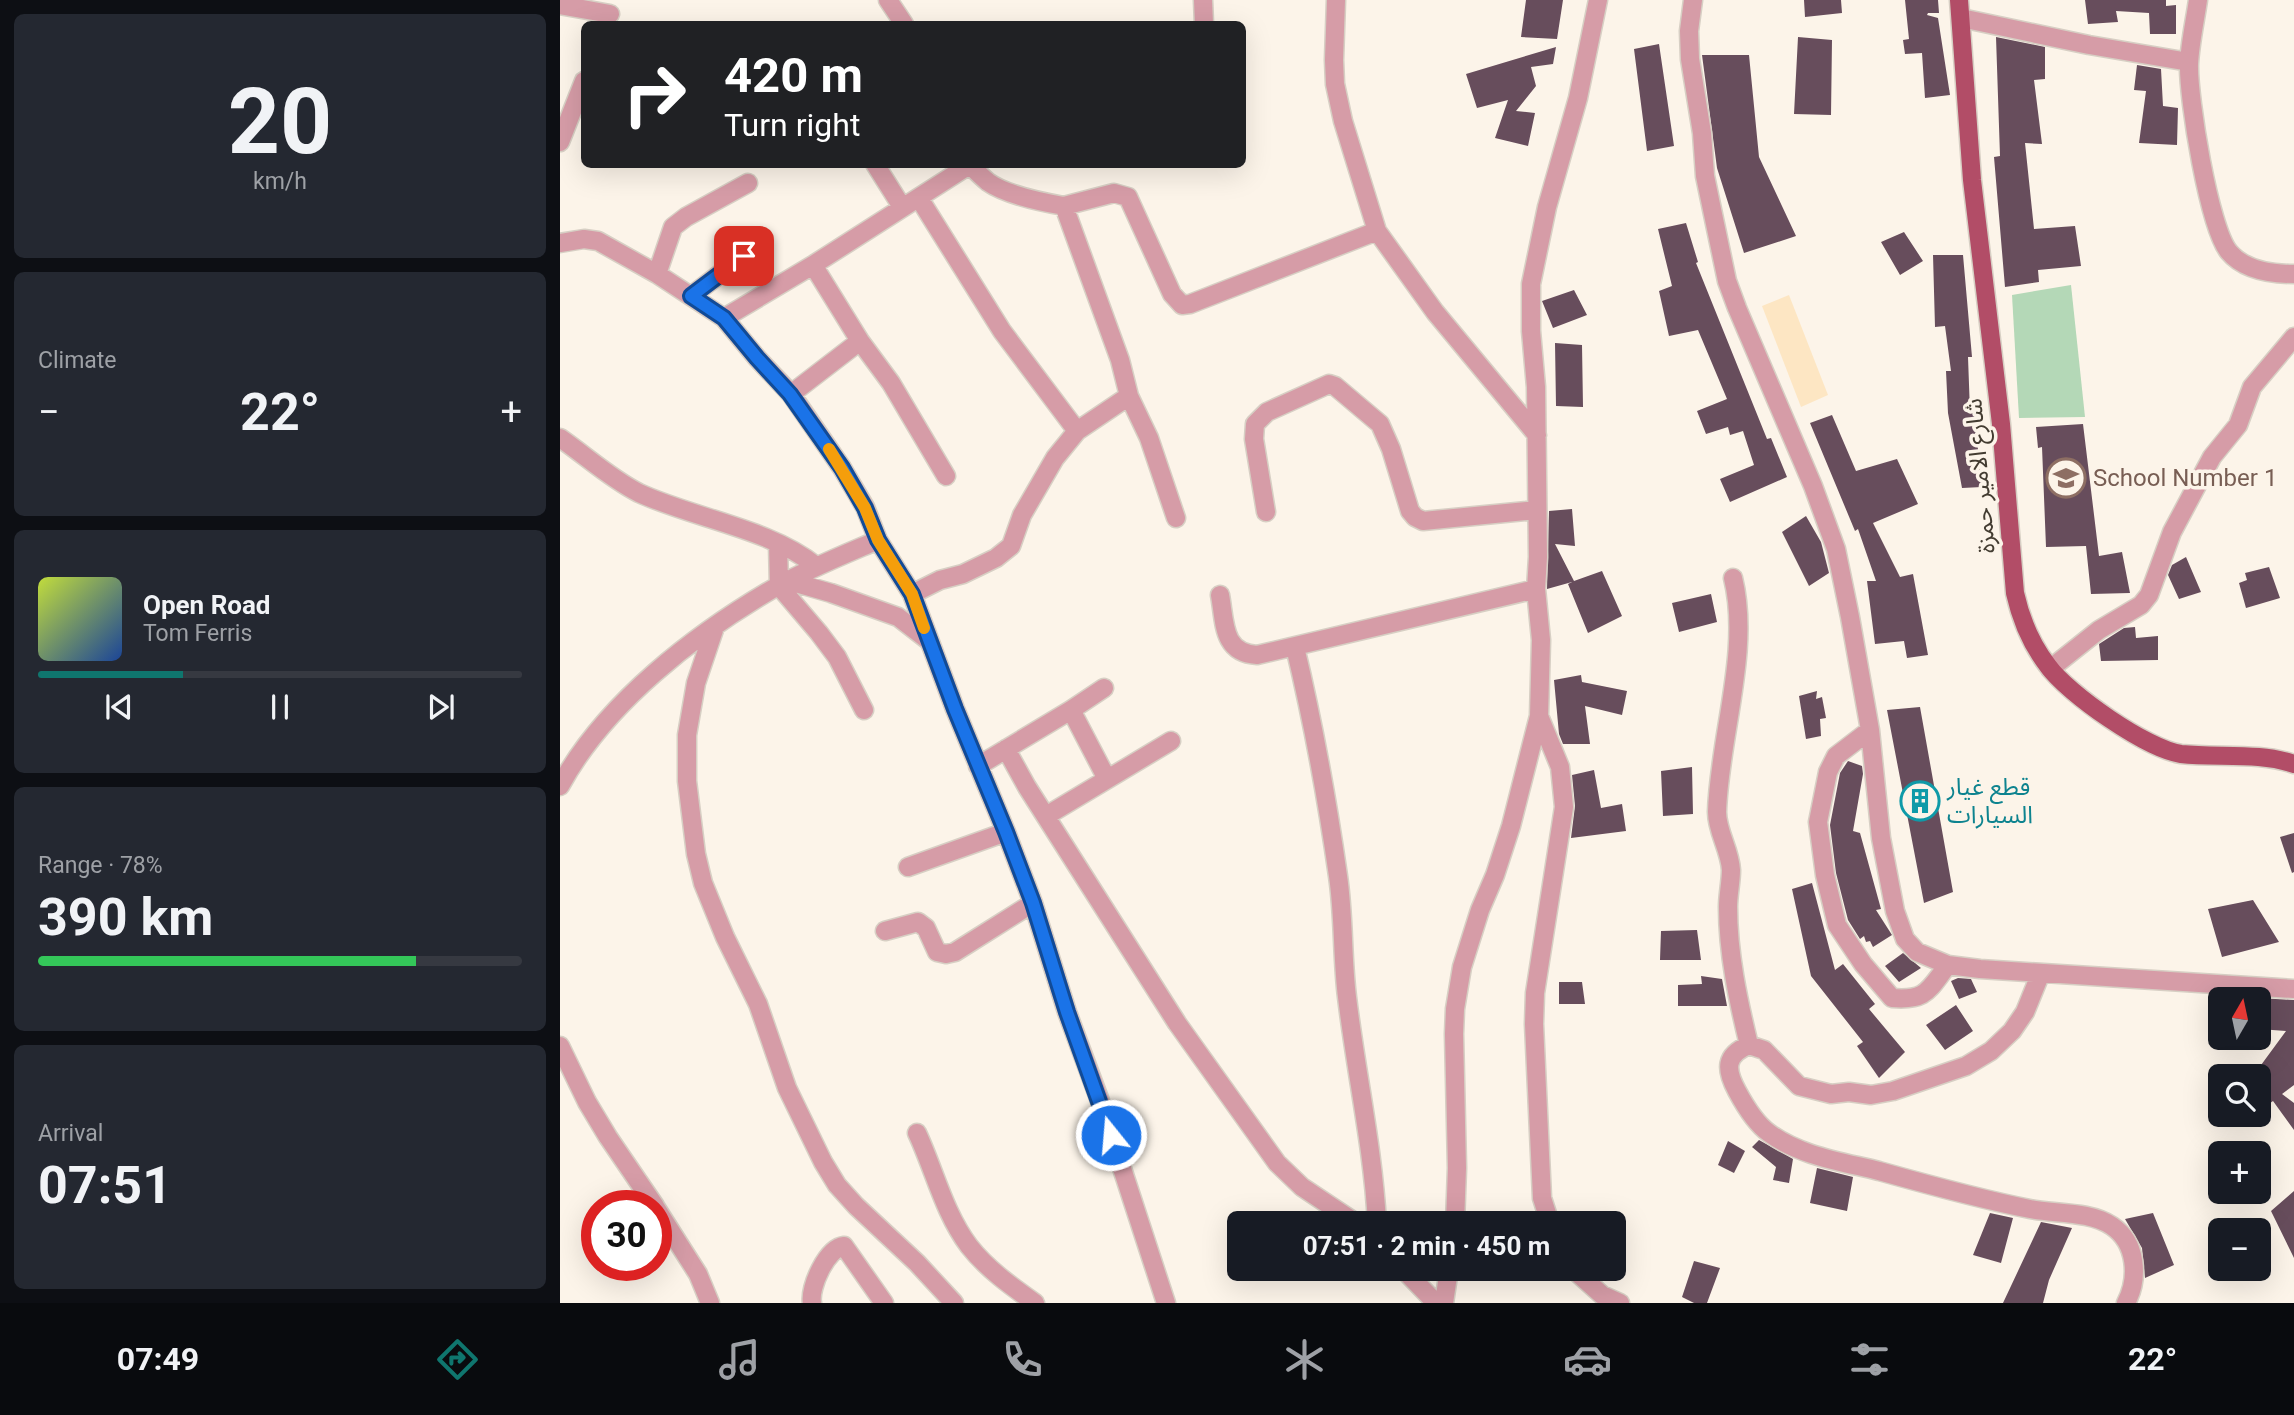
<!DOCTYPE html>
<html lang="en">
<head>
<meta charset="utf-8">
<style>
	body { margin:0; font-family:Roboto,"Noto Sans Arabic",sans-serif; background:#242831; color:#f1f3f6; height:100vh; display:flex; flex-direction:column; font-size:26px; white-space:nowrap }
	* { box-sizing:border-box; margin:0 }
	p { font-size:23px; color:#9ea1a6 }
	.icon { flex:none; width:38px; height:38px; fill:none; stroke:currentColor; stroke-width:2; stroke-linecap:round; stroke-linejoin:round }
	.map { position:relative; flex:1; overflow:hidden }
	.details { display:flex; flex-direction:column; gap:14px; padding:14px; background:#0d0f14; width:560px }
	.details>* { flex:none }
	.hud { position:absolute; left:21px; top:21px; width:665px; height:147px; border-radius:10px; box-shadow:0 7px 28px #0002; background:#202124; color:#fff; overflow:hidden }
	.needle { width:46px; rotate:9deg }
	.buttons { position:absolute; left:1648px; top:987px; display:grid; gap:14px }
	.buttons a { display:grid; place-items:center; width:63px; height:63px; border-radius:10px; background:#171b24; box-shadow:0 7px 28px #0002; font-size:35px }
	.speed { position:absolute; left:21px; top:1190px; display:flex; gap:14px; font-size:35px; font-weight:700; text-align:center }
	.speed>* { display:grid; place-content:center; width:91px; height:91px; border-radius:50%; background:#171b24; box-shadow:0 7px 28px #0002; line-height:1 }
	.speed .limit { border:10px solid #d22; background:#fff; color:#111 }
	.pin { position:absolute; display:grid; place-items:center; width:60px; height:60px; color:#fff; margin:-30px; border-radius:14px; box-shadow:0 4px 10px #0006 }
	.me { position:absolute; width:77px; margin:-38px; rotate:343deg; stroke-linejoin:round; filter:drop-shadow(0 0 5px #0008) }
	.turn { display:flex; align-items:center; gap:24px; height:147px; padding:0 28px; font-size:32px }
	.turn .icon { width:91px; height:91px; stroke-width:2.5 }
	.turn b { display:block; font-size:49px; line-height:60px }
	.big { font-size:52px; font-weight:700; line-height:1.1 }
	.details .tile { flex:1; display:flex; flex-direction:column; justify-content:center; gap:10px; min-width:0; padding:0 24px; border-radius:10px; background:#242831 }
	.details .dial { align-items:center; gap:0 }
	.dial b { font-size:91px; line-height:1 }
	.song { display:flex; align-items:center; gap:21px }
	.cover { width:84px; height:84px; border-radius:10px; background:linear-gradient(135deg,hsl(70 70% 55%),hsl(220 70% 35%)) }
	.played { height:7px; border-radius:4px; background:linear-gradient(90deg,#0f766e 30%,#363941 30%) }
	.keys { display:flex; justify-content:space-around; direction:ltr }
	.heat { display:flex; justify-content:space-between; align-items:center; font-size:38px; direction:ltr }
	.charge { height:10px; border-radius:5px; background:linear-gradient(90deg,#34c759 78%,#363941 0) }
	.trip { position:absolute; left:667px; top:1211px; width:399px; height:70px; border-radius:10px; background:#171b24; box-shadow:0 7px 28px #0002; font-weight:700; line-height:70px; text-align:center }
	.dock { display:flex; height:112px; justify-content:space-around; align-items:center; background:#090b0e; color:#9ea1a6 }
	.dock .icon { width:49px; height:49px }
	.dock .on { color:#0f766e }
	.dock b { font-size:32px; color:#f1f3f6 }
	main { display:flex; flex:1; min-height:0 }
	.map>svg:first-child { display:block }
	.built { fill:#fde6c3 }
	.green { fill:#b4d8b7 }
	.building { fill:#674d5c }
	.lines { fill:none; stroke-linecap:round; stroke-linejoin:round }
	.minor-casing { stroke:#d7cfc4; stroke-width:21 }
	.major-casing { stroke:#d7cfc4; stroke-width:21 }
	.minor { stroke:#d69ca7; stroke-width:18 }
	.major { stroke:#b24d67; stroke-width:18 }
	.route-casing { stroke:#114b97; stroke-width:18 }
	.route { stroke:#1a73e8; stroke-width:12 }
	.slow { stroke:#f59e0b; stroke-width:12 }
	.labels { text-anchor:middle; stroke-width:7; stroke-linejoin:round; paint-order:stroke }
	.street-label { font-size:24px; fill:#433c31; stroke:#fcf4e9 }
	.education-label { font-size:24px; fill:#785e54; stroke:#fcf4e9; text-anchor:start }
	.culture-label { font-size:24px; fill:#0d838f; stroke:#fcf4e9; text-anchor:start }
</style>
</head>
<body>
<main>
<section class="details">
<div class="tile dial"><b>20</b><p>km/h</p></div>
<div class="tile"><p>Climate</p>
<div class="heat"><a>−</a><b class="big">22°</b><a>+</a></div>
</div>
<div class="tile">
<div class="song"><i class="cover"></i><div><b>Open Road</b><p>Tom Ferris</p></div></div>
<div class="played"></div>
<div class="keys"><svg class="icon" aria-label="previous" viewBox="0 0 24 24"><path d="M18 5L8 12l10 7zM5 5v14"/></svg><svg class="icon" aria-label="pause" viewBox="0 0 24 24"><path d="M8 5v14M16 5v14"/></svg><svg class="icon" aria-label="next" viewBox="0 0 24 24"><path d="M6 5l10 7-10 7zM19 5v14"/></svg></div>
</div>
<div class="tile"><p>Range · 78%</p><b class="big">390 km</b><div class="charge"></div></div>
<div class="tile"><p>Arrival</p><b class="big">07:51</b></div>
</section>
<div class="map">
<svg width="1734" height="1303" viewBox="0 0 1734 1303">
	<rect width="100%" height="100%" fill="#fcf4e9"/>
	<!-- built -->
	<path class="built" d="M1229,295L1268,395L1241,407L1202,306Z"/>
	<!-- green -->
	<path class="green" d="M1511,285L1525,417L1459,418L1452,295Z"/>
	<!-- building -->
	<path class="building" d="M966,0H1003L997,39L961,37Z
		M1244,0H1281L1282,13L1245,17Z
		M1345,0H1378L1379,13H1368L1367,15L1378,18L1390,95L1365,98L1362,53L1345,54L1343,40L1349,39Z
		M1525,0H1606V6L1616,5V34H1590L1589,13L1556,11L1558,22L1528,24Z
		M1238,37L1272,40L1271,115L1234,114Z
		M1436,37L1485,47V79L1474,80L1482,144L1465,143L1474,229L1515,226L1521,266L1478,270L1479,282L1445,287L1434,157L1440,156Z
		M1099,44L1114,146L1087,151L1074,49Z
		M996,47L993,64L971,67L976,86L956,111L975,113L968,146L935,138L948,100L917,108L906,74Z
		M1142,55H1189L1199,157L1236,236L1184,253L1157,168Z
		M1577,65L1601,69L1603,106L1618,108L1617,145L1579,143L1586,91L1574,90Z
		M1126,223L1138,262L1136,263L1207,439L1211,438L1227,477L1170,502L1160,479L1194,465L1183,431L1170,435L1168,427L1146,434L1137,411L1167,399L1138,330L1109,336L1099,291L1112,286L1098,229Z
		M1344,232L1363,261L1340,275L1321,242Z
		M1373,255H1403L1412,357H1408L1410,412H1414L1422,487L1402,488L1388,413L1386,371H1391L1385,326L1375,327Z
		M1014,290L1027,315L993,328L982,301Z
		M995,343L1022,345L1023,407L996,406Z
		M1272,415L1296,471L1337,459L1358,504L1313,523L1340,577L1353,574L1368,655L1347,658L1344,641L1315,644L1307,581H1316L1298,529L1295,531L1250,423Z
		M1523,424L1539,556L1562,552L1570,593L1531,594L1526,546L1486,547L1482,447L1478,448L1476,427Z
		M1012,509L1015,546L995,544L1014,581L1042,571L1062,616L1028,633L1008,584L1012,582L987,589L989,511Z
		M1246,516L1261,542L1269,573L1249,586L1222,532Z
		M1626,557L1641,592L1619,599L1608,575L1612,565Z
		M1709,567L1720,598L1686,608L1679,583L1687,580L1685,573Z
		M1151,594L1157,622L1119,632L1112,603Z
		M1575,627L1576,638L1598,636V660L1541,661L1539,644L1564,628Z
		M1021,675L1022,682L1067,691L1062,715L1025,706L1030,744H1003L999,734L994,680Z
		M1257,691L1256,699L1262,697L1266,718L1260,719L1261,736L1246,739L1239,696Z
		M1360,707L1393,892L1364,903L1327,710Z
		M1288,761L1302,766L1303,774L1293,831L1300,833L1321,909L1316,910L1332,935L1313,947L1310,941L1306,942L1304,936L1300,939L1288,920L1276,873L1270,825L1280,773Z
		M1132,767L1133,814L1103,816L1101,771Z
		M1034,770L1041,808L1062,804L1066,831L1011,838L1015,806L1012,775Z
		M1734,833V872L1732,873L1720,837Z
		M1252,883L1275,970L1283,964L1315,1004L1309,1009L1345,1052L1319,1078L1297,1046L1303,1042L1251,976L1232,889Z
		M1693,900L1719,942L1662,957L1648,909Z
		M1137,930L1141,960H1100L1101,931Z
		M1343,953L1361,968L1339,982L1325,966Z
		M1141,976L1162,979L1167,1006H1118V985L1142,984Z
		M1398,978L1411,979L1417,992L1399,999L1391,981Z
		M999,982H1022L1025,1004H999Z
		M1699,998L1734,1000V1085L1722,1094L1734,1103V1130L1713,1101L1699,1111V1076H1693L1726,1031L1699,1029Z
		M1396,1005L1413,1031L1385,1050L1366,1025Z
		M1199,1140L1233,1159L1229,1183L1213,1180L1216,1167L1192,1147Z
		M1168,1141L1185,1151L1174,1173L1158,1165Z
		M1257,1168L1293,1177L1287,1211L1250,1203Z
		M1734,1191V1258L1711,1211Z
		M1430,1213L1453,1218L1441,1263L1413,1255Z
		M1593,1213L1614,1265L1585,1278L1582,1248L1565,1219Z
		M1481,1222L1512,1228L1489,1280L1483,1303H1443Z
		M1134,1261L1160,1268L1147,1303H1134L1122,1297Z"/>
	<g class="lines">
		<!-- minor casing -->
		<g class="minor-casing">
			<path id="minor" d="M328,0L344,24
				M643,0L644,24
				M776,0L774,60L775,84L783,121L817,231L875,312L977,435
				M1133,0L1129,31L1130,59L1142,133L1145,176L1167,281L1177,308L1253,486L1276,549L1290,617L1310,730L1321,838L1335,911L1345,939L1357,952L1388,965L1420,969L1734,989
				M1638,0C1635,21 1630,43 1629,64C1628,98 1649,228 1669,252C1684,270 1712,274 1734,274
				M0,5L50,14
				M1401,18L1529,45L1629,62
				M0,142L24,81
				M315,164L342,207
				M411,166C416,171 422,177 428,182C446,195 481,202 504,206L560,360L569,396L589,438L616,518
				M359,198L442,331L517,431
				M504,206L554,193L568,197L612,294L622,305L630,304L817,231
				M0,243L24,239L38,241L97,274L164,318L197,358L231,394L282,468L305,507L318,540L352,594L395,709L446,832L473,903L507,1012L540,1101L606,1303
				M253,265L300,341L331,383L386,476
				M97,274L113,227L126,217L188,183
				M131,296L202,242
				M164,318L253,265L411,164
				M231,394L300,341
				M0,438C26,456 51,479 79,493C133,518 211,529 256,566
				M706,512L694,439L695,424L707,412L769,384L775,386L820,424L831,449L850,511L855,517L863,521L976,510
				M218,544L219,586L259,633L277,657L304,710
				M1173,578C1191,651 1159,737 1157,812C1157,832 1170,850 1171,870C1171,882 1168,895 1168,907C1168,954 1178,1000 1189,1045
				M229,581L271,593L338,617L369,641
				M352,594L380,580L403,574L436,558L451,546L462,515L495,458L517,431L569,396
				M660,595C665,622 662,653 697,655L976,589
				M155,627L136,683L127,735V781L136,854L143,883L165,937L198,1004L227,1088L263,1162L277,1185L296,1206L357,1263L394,1303
				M735,647C753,722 767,799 778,876C784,916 782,957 787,997C796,1073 813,1147 817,1223
				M1490,669L1539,630L1581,605L1589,595L1612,532L1652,457L1678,425L1692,387L1734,337
				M511,710L547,779
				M979,716L1000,767L1004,807L975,993L974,1024L982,1198L990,1223
				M1310,730L1276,756L1268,772L1258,822L1265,875L1277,925L1303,964L1332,998C1367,1001 1368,990 1388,965
				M446,749L467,787L617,1023L717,1163L742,1187L796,1223
				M418,766L511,710L544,688
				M0,786C45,703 135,634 216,587C248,569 283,555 318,540
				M486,816L611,741
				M348,867L446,832
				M325,931L358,922L366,928L377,952L386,954L395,952L473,903
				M1480,975L1465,1012L1452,1031L1431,1051L1406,1066L1333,1091L1311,1095L1289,1092L1271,1094L1239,1086L1204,1050L1189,1045C1165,1055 1165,1069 1177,1091C1185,1106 1195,1123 1209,1133C1240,1156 1283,1162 1319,1171C1369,1185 1419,1199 1470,1209C1495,1214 1530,1211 1552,1226C1577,1243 1579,1278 1566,1303
				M0,1046L27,1102L48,1137L95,1206
				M357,1133C374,1169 384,1213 409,1246C427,1269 451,1286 475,1303
				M96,1208L138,1274L150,1303
				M895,1223L897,1168L894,1034L895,1009L902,967L920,910L935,875L951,826L979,716L981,640L976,589L978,557L976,387L971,331V284L987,207L1018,98L1038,0
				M843,1269L876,1303
				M1013,1269L1042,1295L1060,1303
				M252,1303C249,1287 267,1248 284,1246L324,1303
				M884,1303L889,1269"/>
		</g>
		<!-- major casing -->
		<g class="major-casing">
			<path id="major" d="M1399,0L1412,180L1441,424L1455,593C1461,620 1471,644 1488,666C1508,694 1587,749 1621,754C1658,758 1699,752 1734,764"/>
		</g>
		<!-- minor -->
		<use href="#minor" class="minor"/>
		<!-- major -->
		<use href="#major" class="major"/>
	</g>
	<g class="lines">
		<!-- route casing -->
		<g class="route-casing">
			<path id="route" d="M184,256L131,296L164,318L197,358L230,394L282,468L305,508L318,540L352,594L395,709L446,832L473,903L507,1012L551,1135"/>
		</g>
		<!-- route -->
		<use href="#route" class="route"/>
		<!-- slow -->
		<path class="slow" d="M269,449L305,508L318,540L352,594L364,628"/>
	</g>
	<!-- icons -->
	<defs>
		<g id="school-ring" transform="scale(2.0125)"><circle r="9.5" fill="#fcf4e9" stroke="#8d6e63" stroke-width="1.5"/><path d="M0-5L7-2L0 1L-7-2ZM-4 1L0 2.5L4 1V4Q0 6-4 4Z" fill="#8d6e63"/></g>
		<g id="building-ring" transform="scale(2.0125)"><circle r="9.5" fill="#fcf4e9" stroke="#0f9aa8" stroke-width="1.5"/><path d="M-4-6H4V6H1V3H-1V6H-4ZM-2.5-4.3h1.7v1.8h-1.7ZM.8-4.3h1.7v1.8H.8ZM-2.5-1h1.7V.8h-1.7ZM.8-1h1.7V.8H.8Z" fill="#0f9aa8"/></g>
	</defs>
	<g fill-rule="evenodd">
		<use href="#school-ring" x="1506" y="478"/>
		<use href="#building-ring" x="1360" y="801"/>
	</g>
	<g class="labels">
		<!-- street labels -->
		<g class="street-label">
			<text transform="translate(1420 476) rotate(-95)" y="8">شارع الامير حمزة</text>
		</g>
		<!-- education labels -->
		<g class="education-label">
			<text x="1533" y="486">School Number 1</text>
		</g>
		<!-- culture labels -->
		<g class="culture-label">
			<text x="1387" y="795">قطع غيار<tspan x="1387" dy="28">السيارات</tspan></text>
		</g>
	</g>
</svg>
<div class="buttons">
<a><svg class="needle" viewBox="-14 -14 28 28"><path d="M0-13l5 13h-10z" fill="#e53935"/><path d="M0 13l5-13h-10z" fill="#9ea1a6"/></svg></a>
<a><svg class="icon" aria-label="search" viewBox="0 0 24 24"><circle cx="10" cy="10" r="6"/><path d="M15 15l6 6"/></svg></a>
<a>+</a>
<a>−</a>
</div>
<div class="speed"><div class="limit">30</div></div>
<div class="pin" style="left:184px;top:256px;background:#d93025"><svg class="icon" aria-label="arrive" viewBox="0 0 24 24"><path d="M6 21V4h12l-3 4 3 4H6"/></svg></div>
<svg class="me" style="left:551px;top:1135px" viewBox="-20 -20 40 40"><circle r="17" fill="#1a73e8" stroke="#fff" stroke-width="3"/><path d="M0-11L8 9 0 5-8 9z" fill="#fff"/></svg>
<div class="trip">07:51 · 2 min · 450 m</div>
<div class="hud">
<div class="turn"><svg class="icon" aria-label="right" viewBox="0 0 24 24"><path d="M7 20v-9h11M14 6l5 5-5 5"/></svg><div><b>420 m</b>Turn right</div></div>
</div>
</div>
</main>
<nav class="dock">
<b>07:49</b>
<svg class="icon on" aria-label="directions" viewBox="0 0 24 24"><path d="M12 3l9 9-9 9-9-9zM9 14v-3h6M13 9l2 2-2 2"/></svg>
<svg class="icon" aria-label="music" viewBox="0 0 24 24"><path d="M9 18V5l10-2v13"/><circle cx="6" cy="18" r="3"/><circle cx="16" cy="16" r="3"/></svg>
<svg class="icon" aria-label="phone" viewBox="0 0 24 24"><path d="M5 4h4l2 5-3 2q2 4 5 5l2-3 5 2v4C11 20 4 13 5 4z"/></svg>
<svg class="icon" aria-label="climate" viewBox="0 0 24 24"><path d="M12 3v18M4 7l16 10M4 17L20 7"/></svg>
<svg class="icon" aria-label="car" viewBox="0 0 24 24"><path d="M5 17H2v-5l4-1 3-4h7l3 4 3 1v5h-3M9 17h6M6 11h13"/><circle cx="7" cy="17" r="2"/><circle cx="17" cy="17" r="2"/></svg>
<svg class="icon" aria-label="filters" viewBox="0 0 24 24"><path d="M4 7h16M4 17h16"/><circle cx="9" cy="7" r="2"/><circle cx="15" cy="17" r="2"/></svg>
<b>22°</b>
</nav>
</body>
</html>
